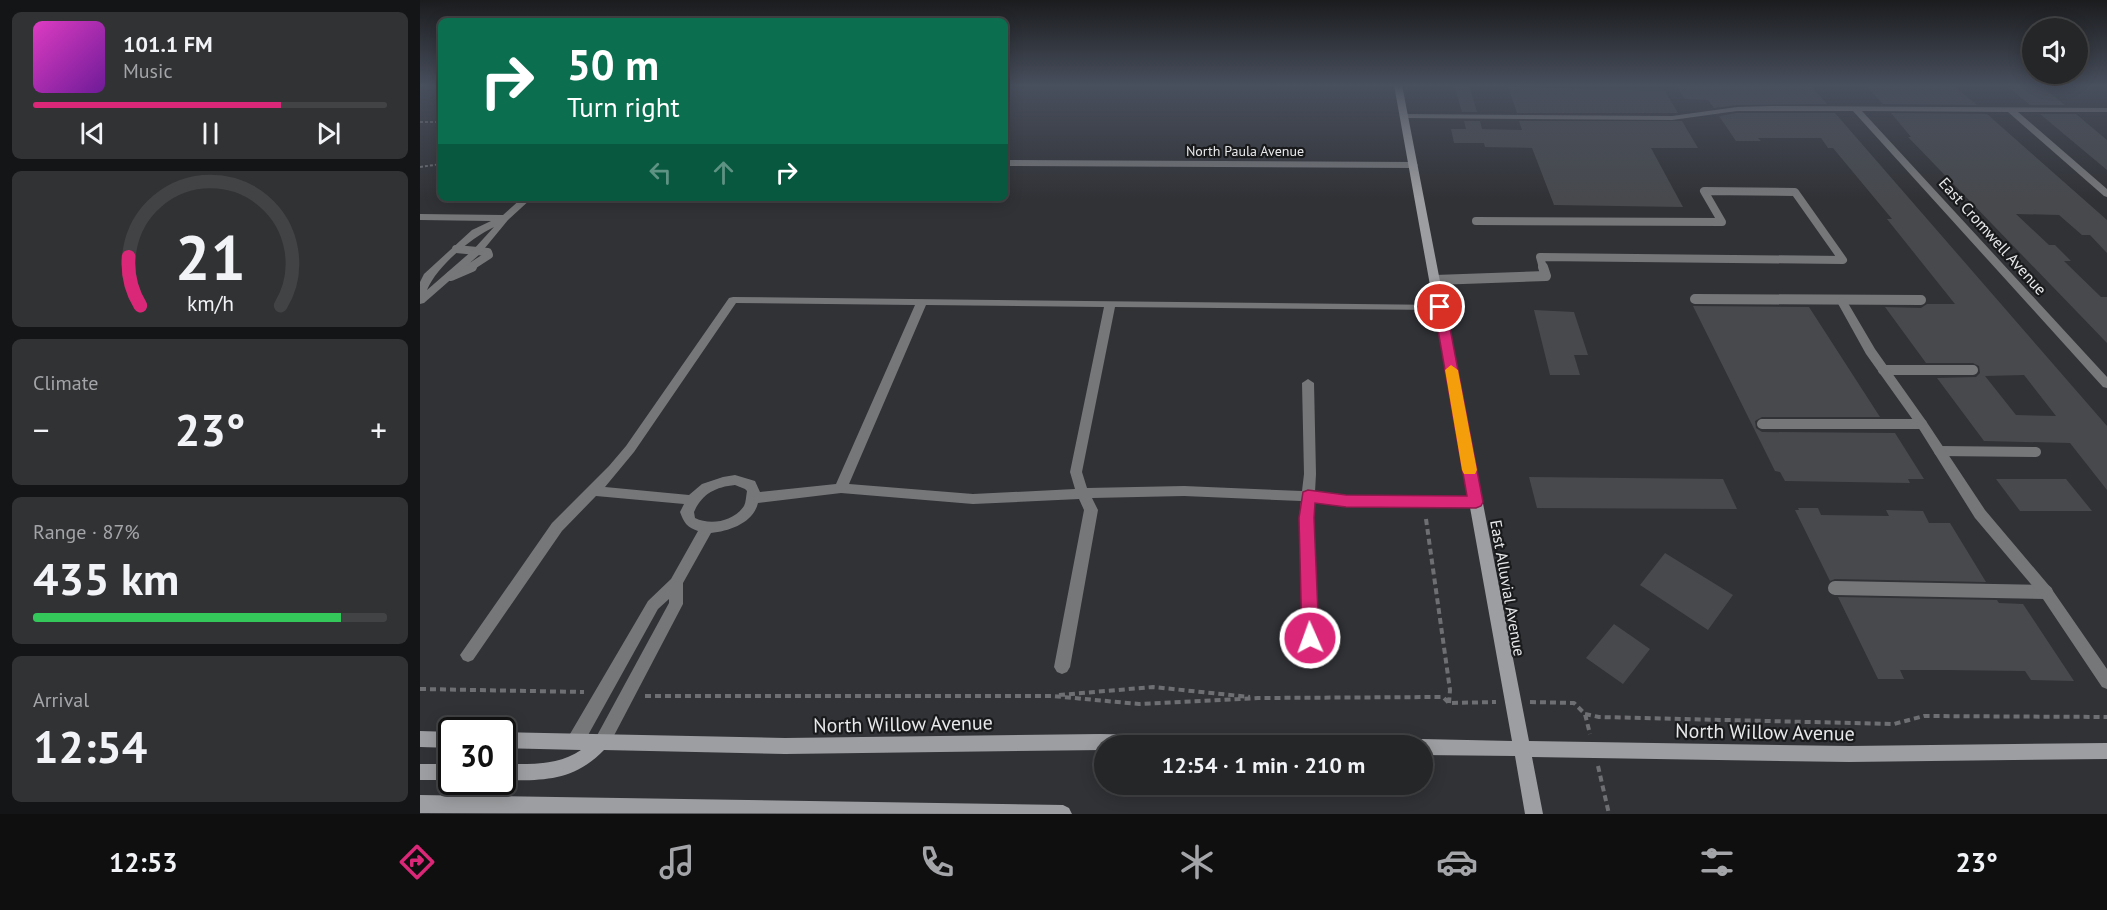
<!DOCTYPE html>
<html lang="en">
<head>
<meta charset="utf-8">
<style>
	body { margin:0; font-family:"PT Sans",sans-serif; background:#313234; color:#f1f3f6; height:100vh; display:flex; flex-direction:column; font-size:22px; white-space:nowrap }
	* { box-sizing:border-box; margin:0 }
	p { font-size:20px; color:#a3a5a8 }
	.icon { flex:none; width:33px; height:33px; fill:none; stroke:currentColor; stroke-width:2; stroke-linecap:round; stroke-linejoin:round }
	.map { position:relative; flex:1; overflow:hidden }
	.drawer { display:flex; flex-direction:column; gap:12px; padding:12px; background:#141516; width:420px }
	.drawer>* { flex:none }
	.banner { position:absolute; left:18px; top:18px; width:570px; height:183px; border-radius:9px; box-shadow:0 3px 15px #0003,0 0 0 2px #424345; background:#0b6e4f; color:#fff; overflow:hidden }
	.fabs { position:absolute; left:1602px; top:18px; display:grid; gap:12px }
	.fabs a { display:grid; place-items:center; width:66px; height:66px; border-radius:50%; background:#252628; box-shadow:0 3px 15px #0003,0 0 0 2px #424345; font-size:30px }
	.speed { position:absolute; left:18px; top:717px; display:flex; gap:12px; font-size:30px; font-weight:700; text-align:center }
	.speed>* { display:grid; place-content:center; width:78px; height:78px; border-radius:50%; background:#252628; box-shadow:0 3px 15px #0003,0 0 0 2px #424345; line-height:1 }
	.speed .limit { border:3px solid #111; border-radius:9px; background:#fff; color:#111 }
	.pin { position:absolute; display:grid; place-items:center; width:51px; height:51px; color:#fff; margin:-26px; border:3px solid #fff; border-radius:50%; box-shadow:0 2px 6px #0007 }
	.me { position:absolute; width:66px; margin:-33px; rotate:358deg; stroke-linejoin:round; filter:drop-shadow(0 0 4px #0008) }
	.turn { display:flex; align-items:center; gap:21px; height:126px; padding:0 30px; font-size:27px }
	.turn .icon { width:78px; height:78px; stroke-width:2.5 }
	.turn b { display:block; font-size:42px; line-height:51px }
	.lanes { display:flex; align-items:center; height:57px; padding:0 30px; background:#0003; justify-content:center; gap:30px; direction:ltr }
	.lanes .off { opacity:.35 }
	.big { font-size:45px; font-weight:600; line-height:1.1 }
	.drawer .widget { flex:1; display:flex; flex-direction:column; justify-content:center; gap:9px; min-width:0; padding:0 21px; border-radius:9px; background:#313234 }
	.drawer .dial { align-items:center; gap:0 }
	.dial svg { height:156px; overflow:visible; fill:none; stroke:#424345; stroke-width:7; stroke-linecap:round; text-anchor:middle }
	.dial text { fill:#f1f3f6; stroke:none }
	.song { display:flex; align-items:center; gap:18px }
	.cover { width:72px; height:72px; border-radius:9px; background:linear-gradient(135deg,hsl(310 70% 55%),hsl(280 70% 35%)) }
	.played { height:6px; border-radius:3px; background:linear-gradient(90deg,#db2777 70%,#424345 70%) }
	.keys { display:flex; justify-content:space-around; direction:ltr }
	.heat { display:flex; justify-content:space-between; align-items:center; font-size:33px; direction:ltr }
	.charge { height:9px; border-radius:4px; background:linear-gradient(90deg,#34c759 87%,#424345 0) }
	.trip { position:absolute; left:674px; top:735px; width:339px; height:60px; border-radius:30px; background:#252628; box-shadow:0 3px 15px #0003,0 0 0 2px #424345; font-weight:600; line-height:60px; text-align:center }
	.tabs { display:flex; height:96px; justify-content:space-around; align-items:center; background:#0f0f10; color:#a3a5a8 }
	.tabs .icon { width:42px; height:42px }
	.tabs .active { color:#db2777 }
	.tabs b { font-size:27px; color:#f1f3f6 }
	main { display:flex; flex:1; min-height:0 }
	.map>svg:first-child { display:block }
	.building { fill:#47494d; fill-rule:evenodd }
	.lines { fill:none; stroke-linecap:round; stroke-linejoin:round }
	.path-far1 { stroke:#6e6f73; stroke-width:2; stroke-dasharray:3 2; stroke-linecap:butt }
	.path { stroke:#6e6f73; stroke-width:4; stroke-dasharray:6 4; stroke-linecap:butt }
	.lane-far2 { stroke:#767779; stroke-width:8 }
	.lane-far1 { stroke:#767779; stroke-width:10 }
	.lane { stroke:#767779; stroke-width:14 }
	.street { fill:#767779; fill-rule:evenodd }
	.secondary { fill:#9d9ea1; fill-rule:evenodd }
	.route { fill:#db2777; stroke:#8e194d; stroke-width:1.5 }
	.slow { fill:#f59e0b }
	.labels { text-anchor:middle; stroke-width:4.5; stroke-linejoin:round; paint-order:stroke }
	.far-street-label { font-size:14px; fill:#e7e8ea; stroke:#191a1c }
	.street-label { font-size:16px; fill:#e7e8ea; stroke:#191a1c }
	.near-street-label { font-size:20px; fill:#e7e8ea; stroke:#191a1c }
</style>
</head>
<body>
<main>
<section class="drawer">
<div class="widget">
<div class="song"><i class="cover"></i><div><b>101.1 FM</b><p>Music</p></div></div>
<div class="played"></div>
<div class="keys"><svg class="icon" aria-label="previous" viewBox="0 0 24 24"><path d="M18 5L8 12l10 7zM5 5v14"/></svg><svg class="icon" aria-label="pause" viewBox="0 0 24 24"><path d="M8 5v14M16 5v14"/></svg><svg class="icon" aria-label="next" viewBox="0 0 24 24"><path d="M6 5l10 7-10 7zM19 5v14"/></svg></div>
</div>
<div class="widget dial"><svg viewBox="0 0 100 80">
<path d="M14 69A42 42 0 1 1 86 69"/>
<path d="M14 69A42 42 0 0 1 8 44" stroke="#db2777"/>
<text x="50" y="56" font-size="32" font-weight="700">21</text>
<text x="50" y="72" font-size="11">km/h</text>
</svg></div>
<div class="widget"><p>Climate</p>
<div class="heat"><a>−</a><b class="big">23°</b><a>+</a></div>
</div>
<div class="widget"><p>Range · 87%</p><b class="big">435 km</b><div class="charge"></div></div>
<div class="widget"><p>Arrival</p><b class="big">12:54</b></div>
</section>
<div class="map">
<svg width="1687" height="814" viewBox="0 0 1687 814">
	<rect width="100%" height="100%" fill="#313236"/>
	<!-- building -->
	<path class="building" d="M1034,85H1049L1057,112H1042Z
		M1256,85H1390L1407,104L1317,105L1294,108L1288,100L1265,99Z
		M1445,85H1533L1557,105L1463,104Z
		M1586,85H1620L1645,105H1610Z
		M1088,87L1245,91L1258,113H1097Z
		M1317,113H1415L1687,426V490L1650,443L1564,441L1517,378L1556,377L1560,373L1559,366L1553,363H1506L1465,307L1501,308L1507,304H1535L1467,219H1472L1413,148H1408L1401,138H1338L1341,141H1316L1299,116ZM1604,375L1636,416L1596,415L1565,376Z
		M1471,113L1567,114L1687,220V253L1670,235H1662L1639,215L1596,214L1629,245H1635L1651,261H1644L1681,297H1687V343L1488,137H1491Z
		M1620,114H1656L1687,140V170Z
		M1044,121H1060L1062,129L1102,130L1099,121H1262L1278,148H1231L1263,207L1134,205L1112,148L1065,147L1064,143H1034L1031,129H1046Z
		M1273,306L1389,307L1460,417H1342L1335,421L1336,428L1342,432L1475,433L1504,479H1488L1490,483L1365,481L1360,472L1355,471Z
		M1114,310L1154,312L1168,355H1154L1160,375H1130Z
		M1109,477L1303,479L1317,509L1117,508Z
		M1576,479H1646L1672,511H1600Z
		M1378,508H1398L1401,515L1469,516L1466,510L1503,511L1509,523H1530L1566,582L1415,579L1410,581L1375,510H1379Z
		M1245,553L1313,595L1288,630L1220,585Z
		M1418,597L1577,600L1579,603L1603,604L1654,681L1611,680L1605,671L1526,670H1480L1484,679H1458Z
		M1194,624L1230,649L1203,684L1166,658Z"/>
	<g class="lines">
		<!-- path-far1 -->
		<path class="path-far1" d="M0,122H21
			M0,167L21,164"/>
		<!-- path -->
		<path class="path" d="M1006,519L1030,690L1029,703
			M0,689L164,692
			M639,695L733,687L830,697
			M225,696H632L719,704L838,698L1023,697L1029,703L1076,702
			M1110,702L1154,703L1165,714L1170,734
			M1165,714L1179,717L1474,724L1504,716L1687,717
			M1178,766L1189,814"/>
		<!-- lane-far2 -->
		<path class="lane-far2" d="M1056,221L1302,222L1284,191L1375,192L1423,260L1120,257L1123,268
			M36,249L68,252L69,255L49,268"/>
		<!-- lane-far1 -->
		<path class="lane-far1" d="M31,276L52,267
			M1015,280L1126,276L1123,267
			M1275,299L1501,300
			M1463,370H1553
			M1342,424H1502
			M1519,451L1616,452"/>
		<!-- lane -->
		<path class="lane" d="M1415,588L1626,592"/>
		<!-- street -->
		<path class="street" d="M1352,106L1687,108V112H1598L1687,189V197L1684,196L1588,112L1442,111L1687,377V388L1683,387L1433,111H1317L1252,120L984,118L980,116L984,114L1252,116L1317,107Z
			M585,160L994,162L998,165L994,168L585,166Z
			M102,198H112L88,220L60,254L4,303L0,304V282L4,274L52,230L71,221L0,220V214L83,215ZM74,227L53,250L7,290C17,266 51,238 74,227Z
			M313,297L1024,305L1025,307L1020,310L695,307L662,472L667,488L764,486L882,491L884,474L882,383L888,379L894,383L896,474L895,492L926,496L1056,497L1061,498L1063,502L1061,506L1056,507L926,506L894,502L893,518L899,662L896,667L891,669L886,667L883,662L879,518L881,501L764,496L672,498L678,510L650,667L647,672L642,674L637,672L634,667L664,510L659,499L553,504L421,493L338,503C333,523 310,531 291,533L263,583V604L188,747L182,749L176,747L174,741L249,603V599L238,609L162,746L156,748L150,746L148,740L150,734L228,601L251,579L278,531C267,527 264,523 260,512L264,504L176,496L142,531L53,660L48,662L43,660L40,655L132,523L189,466L206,446L309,298ZM316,303L495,305L416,484L340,492L335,481L315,475L303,477L282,484L269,495L185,487L214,452ZM506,305L684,307L650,472L655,489L553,494L429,484ZM315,485L325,489L327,491C326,496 326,502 324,506C314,521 291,526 275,518L274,512C282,494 295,487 315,485Z
			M1421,297L1425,298L1455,349L1506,421L1565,510L1631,588L1687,669V689L1682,687L1621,596L1555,518L1498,427L1446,354L1416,300Z"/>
		<!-- secondary -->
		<path class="secondary" d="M974,85H982L1109,741L1429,746L1687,743V759L1429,762L1112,757L1123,814H1105L1095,756L1002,755V746H994L996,741L1002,739L1092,741Z
			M0,731L32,732V748L0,747Z
			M82,732L365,738L680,734L885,738L891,740L893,746H684V750L365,754L184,750C154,781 123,781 82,780V764C110,764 138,766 161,750L82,748Z
			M0,764H32V780H0Z
			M0,795L643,805L649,808L652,814L0,813Z"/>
	</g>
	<!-- sky -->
	<linearGradient id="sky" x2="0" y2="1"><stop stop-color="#1b1c1e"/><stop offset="0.43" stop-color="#484f5d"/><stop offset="1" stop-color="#484f5d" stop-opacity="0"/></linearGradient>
	<rect width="1687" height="199" fill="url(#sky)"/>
	<!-- route -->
	<path class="route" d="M1020,303L1026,307L1063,502L1061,506L1056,508L926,507L895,503L894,518L899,638L896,643L890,645L884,643L882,638L879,518L883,492L888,490L926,495L1047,496L1014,307Z"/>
	<!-- slow -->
	<path class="slow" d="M1031,365L1038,370L1057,470L1055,474H1044L1042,470L1025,370Z"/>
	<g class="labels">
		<!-- far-street labels -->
		<g class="far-street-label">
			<text x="825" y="156">North Paula Avenue</text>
		</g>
		<!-- street labels -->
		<g class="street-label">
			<text transform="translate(1573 236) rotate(48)" y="6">East Cromwell Avenue</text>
			<text transform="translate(1088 588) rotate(80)" y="6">East Alluvial Avenue</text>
		</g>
		<!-- near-street labels -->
		<g class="near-street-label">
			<text transform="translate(483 724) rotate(-1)" y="7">North Willow Avenue</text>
			<text transform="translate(1345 732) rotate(1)" y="7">North Willow Avenue</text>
		</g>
	</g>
</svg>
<div class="fabs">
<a><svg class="icon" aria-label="sound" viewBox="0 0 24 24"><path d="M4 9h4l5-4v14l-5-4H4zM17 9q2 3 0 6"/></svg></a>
</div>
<div class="speed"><div class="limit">30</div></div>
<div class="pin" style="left:1020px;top:307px;background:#d93025"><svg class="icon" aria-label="arrive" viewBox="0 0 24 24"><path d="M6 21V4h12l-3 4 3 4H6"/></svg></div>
<svg class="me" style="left:890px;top:638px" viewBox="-20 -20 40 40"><circle r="17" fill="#db2777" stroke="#fff" stroke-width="3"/><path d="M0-11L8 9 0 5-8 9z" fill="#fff"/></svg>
<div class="trip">12:54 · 1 min · 210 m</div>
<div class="banner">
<div class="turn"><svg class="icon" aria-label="right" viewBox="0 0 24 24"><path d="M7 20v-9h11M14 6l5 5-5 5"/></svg><div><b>50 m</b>Turn right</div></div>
<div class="lanes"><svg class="icon off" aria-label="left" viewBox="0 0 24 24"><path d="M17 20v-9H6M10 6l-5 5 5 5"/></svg><svg class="icon off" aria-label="ahead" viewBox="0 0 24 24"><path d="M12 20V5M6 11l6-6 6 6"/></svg><svg class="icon" aria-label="right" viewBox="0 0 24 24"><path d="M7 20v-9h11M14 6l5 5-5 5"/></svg></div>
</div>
</div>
</main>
<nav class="tabs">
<b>12:53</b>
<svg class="icon active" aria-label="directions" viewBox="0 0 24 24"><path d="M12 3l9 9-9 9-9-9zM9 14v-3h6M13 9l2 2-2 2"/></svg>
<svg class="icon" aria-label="music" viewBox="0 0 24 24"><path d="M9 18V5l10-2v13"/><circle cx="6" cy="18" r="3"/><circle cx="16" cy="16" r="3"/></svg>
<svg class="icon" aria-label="phone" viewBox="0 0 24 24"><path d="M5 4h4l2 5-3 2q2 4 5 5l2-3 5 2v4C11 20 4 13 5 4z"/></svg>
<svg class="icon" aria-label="climate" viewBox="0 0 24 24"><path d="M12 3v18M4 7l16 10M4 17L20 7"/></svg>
<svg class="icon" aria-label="car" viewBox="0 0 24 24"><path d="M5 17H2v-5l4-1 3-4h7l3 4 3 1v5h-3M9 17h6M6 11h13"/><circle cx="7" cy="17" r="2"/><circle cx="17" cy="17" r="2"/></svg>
<svg class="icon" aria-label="filters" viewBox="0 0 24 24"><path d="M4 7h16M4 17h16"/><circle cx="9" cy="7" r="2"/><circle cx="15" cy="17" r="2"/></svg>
<b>23°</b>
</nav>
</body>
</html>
